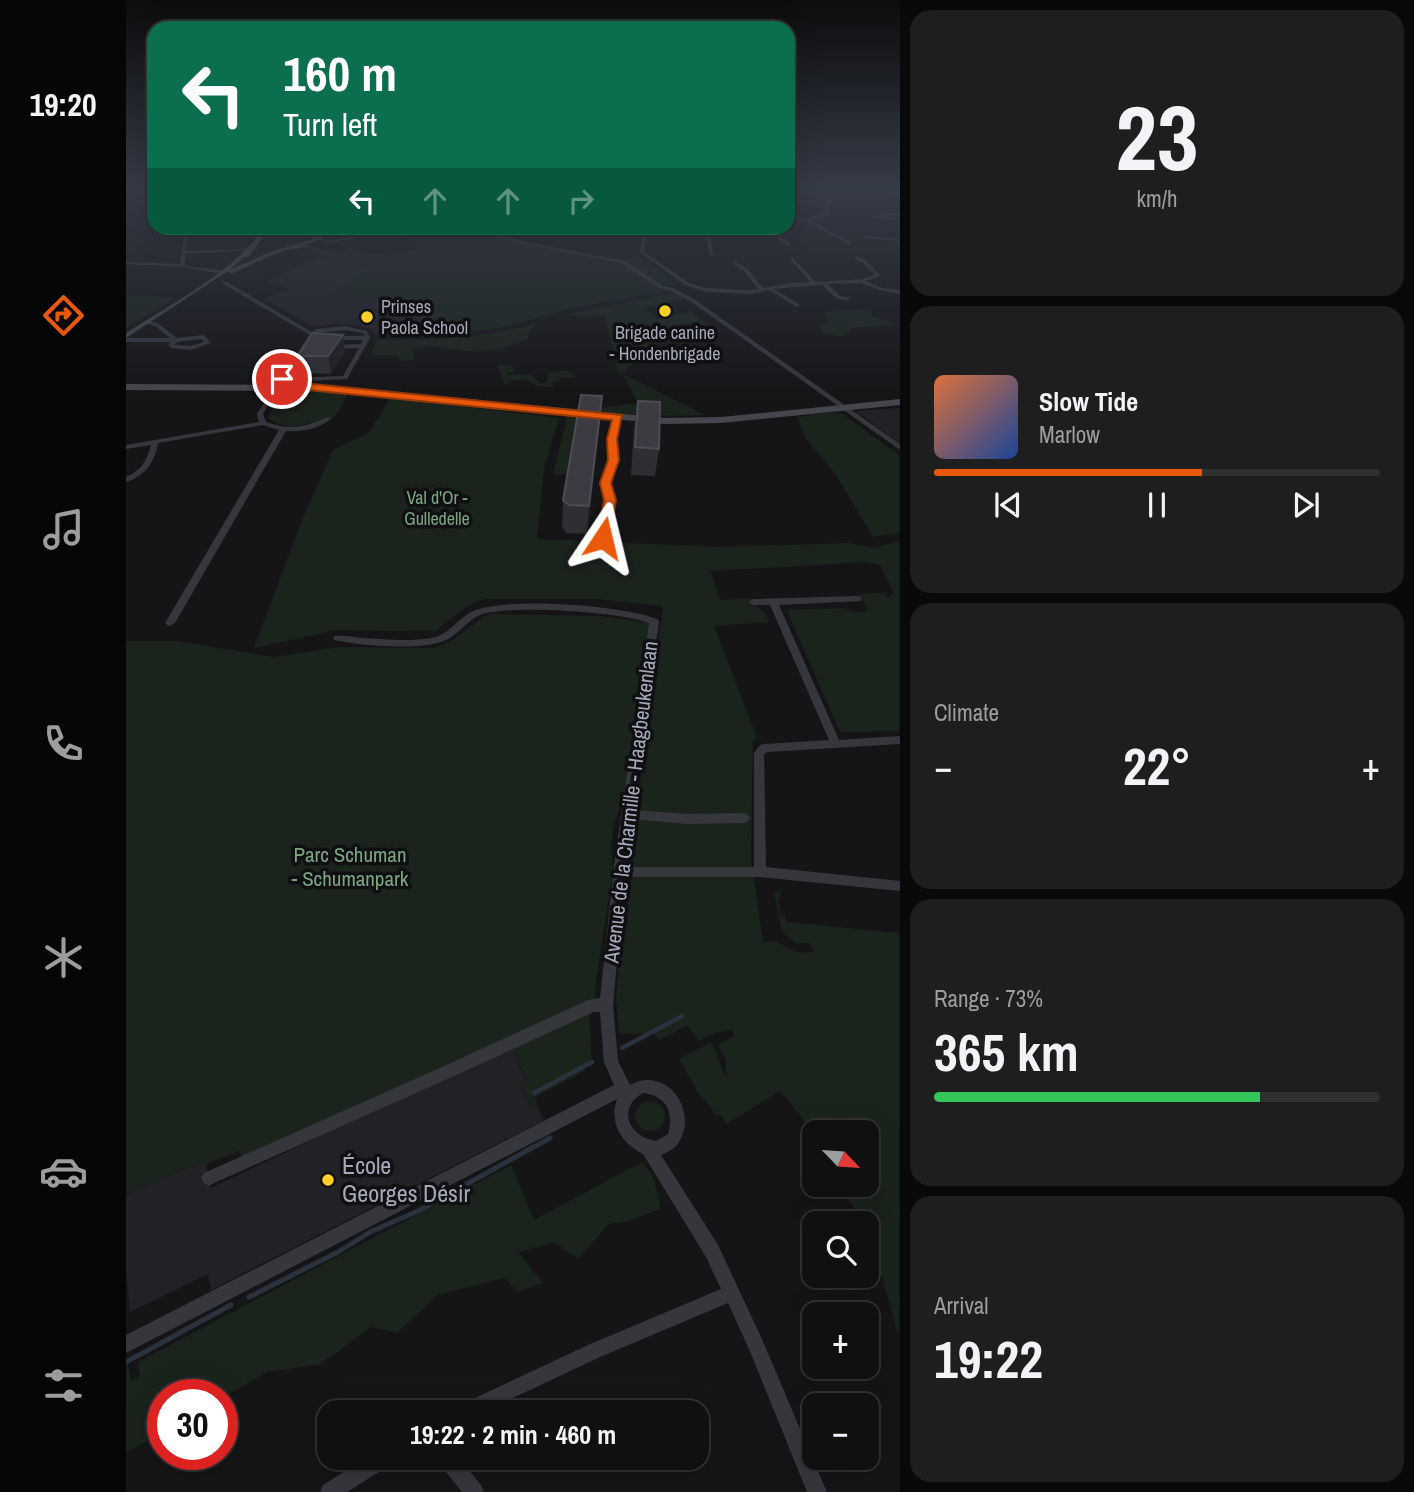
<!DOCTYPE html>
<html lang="en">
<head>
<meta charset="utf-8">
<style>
	body { margin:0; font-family:"Archivo Narrow",sans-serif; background:#1e1e1f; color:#f1f3f6; height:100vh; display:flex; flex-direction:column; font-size:26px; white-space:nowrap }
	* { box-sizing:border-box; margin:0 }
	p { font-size:23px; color:#9c9d9f }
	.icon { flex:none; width:38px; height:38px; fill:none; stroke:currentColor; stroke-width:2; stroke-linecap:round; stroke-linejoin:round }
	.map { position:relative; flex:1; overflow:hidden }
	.drawer { display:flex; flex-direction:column; gap:10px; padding:10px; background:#090909; width:514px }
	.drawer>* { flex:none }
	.hud { position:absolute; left:21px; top:21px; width:648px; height:214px; border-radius:21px; box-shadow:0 7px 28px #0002,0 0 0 2px #303031; background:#0b6e4f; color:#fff; overflow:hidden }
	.needle { width:46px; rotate:115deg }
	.buttons { position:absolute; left:676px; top:1120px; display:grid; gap:14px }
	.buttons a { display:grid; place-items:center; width:77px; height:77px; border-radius:14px; background:#101011; box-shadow:0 7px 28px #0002,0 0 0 2px #303031; font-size:35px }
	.speed { position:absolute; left:21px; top:1379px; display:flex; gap:14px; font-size:35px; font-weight:700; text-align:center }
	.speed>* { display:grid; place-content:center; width:91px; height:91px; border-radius:50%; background:#101011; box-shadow:0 7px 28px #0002,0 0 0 2px #303031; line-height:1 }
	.speed .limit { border:10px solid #d22; background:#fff; color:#111 }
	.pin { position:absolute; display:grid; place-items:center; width:60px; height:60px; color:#fff; margin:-30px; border:4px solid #fff; border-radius:50%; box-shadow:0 2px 7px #0007 }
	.me { position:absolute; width:77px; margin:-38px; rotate:10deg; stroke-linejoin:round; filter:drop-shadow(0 0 5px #0008) }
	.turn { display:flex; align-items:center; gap:24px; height:147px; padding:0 21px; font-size:32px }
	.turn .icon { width:91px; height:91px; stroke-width:2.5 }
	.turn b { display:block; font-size:49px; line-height:60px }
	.lanes { display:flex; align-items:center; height:66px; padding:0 21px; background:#0003; justify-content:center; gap:35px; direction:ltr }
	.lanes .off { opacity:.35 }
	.big { font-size:52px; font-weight:800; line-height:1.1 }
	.drawer .card { flex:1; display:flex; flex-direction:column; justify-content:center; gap:10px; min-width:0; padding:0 24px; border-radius:21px; background:#1e1e1f }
	.drawer .dial { align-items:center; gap:0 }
	.dial b { font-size:91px; line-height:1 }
	.song { display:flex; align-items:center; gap:21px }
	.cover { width:84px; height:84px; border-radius:10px; background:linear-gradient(135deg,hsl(20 70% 55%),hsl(220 70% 35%)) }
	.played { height:7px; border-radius:4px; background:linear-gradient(90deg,#ea580c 60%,#303031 60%) }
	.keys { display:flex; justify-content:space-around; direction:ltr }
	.heat { display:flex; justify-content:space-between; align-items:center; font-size:38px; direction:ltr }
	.charge { height:10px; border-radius:5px; background:linear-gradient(90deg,#34c759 73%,#303031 0) }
	.trip { position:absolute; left:191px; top:1400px; width:392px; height:70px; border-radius:21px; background:#101011; box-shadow:0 7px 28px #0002,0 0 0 2px #303031; font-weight:800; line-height:70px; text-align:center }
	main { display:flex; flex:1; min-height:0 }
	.menu { display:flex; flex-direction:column; width:126px; justify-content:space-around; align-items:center; background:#060607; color:#9c9d9f }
	.menu .icon { width:49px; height:49px }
	.menu .active { color:#ea580c }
	.menu b { font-size:32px; color:#f1f3f6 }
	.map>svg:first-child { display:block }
	.built { fill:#222125 }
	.green { fill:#1b231d }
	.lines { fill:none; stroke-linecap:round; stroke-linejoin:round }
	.stream-far1 { stroke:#2a323d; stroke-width:4.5 }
	.stream { stroke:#2a323d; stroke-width:5 }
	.street { fill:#36363d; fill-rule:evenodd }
	.secondary { fill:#44454d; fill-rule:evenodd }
	.wall { fill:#2f2e33 }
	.shaded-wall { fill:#1f1f22 }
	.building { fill:#3c3b41; stroke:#4c4d54; stroke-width:2 }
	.route { fill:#ea580c; stroke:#983908; stroke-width:2 }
	.poi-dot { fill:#ffcf26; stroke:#101012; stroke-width:2.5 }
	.labels { text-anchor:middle; stroke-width:7; stroke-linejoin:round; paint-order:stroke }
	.far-poi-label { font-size:18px; fill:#a6a9b9; stroke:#101012; text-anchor:start }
	.far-park-label { font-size:18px; fill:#7ba583; stroke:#101012 }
	.street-label { font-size:21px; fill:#a6a9b9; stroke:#101012 }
	.park-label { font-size:21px; fill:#7ba583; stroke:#101012 }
	.near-poi-label { font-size:24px; fill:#a6a9b9; stroke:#101012; text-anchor:start }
</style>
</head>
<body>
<main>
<nav class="menu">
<b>19:20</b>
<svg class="icon active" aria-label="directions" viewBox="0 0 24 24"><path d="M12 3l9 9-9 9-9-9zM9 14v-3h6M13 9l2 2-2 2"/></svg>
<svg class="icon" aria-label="music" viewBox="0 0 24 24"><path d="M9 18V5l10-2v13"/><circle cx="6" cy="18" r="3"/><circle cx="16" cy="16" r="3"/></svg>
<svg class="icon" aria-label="phone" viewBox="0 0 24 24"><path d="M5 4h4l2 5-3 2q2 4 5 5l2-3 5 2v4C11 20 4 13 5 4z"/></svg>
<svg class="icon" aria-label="climate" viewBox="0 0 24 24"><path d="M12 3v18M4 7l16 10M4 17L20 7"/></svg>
<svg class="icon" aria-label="car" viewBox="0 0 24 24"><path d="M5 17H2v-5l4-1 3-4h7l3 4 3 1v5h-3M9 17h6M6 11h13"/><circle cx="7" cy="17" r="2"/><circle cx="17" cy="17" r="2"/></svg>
<svg class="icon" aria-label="filters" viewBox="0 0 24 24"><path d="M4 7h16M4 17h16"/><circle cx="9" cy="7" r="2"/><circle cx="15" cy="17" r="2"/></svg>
</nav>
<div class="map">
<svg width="774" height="1492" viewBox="0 0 774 1492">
	<rect width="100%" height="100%" fill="#151517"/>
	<!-- built -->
	<path class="built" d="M191,257L245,268L205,293L301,303L318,328L249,335L247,330L231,325L208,324L187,327L139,299L164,289L139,282Z
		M773,408V443L730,411Z
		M386,1048L401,1083L395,1087L406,1110L412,1107L418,1120L85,1290L82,1274L4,1312L0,1270V1194L52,1171L80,1164L85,1188L268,1101Z"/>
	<!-- green -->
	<path class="green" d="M296,228L318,236L345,229L399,244L495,263L535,287L547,290L452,307L378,327L301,337L249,336L318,327L300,303L204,294L243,269L179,252L190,247L215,252L223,248L260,256L267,251L271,253L294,246L269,234Z
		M514,256L550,285C525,288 511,264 488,260Z
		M550,292L557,299L518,308L531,319L565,312L583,326L577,328L581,326L567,322L549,325C543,336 509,360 497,374L579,415L524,416L474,412V408L512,403L497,374L492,372L479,315L458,317L439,315Z
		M0,295H23L48,299L0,328Z
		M731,309L746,312L745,316L772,325L726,328L715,337L695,332L696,326L702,320L698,312Z
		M412,323L405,329L402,338C383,348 364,353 342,351C320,350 310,343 287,349L288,360L274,361L272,356L244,355L251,339C306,342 359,337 412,323Z
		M386,365L388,372L380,373L381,375H406L414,383L422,382L421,375C430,369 443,368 450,377L433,378L434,381L426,382L428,387L410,386L398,379L382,381V384H379L372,366Z
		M193,389L222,393L211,414L205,419L164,427L149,423L142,417L158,390Z
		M264,398L433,418L418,468L411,539L592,547L722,543L748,548L773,541V731L714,732L661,611L665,608L667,610L719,608L726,612L742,611L733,594L759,593L761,598L768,593L754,565L742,562L585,571L594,600L626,598L629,605L641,615L642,622L588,626L631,738L627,739L625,860L637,942L651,941C661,949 675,956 688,951L683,943H670L656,932L648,891H654L655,897H652L655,916H659L660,922L773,933V1336L740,1223H737L713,1185H740V1132H688V1142L675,1116L654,1091L600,1124L594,1114L590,1116L579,1098L576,1099L553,1059L585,1042C593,1054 593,1068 602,1079L599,1069L600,1059L592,1045L609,1036L606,1030L589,1033L573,1041L562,1025L533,1040L527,1034L493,1033L490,999L493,966L504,890L518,744L537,606L471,599H358L343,605L309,631L211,630L128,648L176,520L207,450L244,432Z
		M706,412L717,414L773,455V533L747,537L713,479L679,437L671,417Z
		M441,417L464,420L456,476L427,474Z
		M365,614L474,616L523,623L498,797L488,823L485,845L487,871L469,988V999L116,1162L114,1151L80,1164L52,1171L0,1194V641H50L148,657L212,647L308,648L327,640L358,616Z
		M463,1013L466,1065L458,1068L459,1071L409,1097L412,1107L406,1110L395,1086L401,1082L386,1048Z
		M509 1116a15 15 0 1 1 30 0a15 15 0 1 1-30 0Z
		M516,1162L527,1175L535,1209L503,1221L482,1224L453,1259L427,1242L392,1252L417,1283L392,1292L378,1278L311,1295L271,1333L245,1327L195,1364L141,1372L96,1398V1395H37V1432L0,1453V1366L2,1365L5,1381L14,1376L12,1362L385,1165L408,1220Z"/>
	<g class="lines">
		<!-- stream-far1 -->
		<path class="stream-far1" d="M496,1048L556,1016
			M408,1093L466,1062"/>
		<!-- stream -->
		<path class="stream" d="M123,1297L212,1252L244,1232L292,1211L424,1138
			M0,1362L105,1305"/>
		<!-- street -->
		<path class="street" d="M16,189L28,191V193H14Z
			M669,189C678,189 690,196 700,198L702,195L704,198H730L764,195L766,196L743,200L704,201L702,216L684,220L726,243L724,245L680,221L662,225V223L698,214L699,200L678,195Z
			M28,198V200L0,204V202Z
			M690,200L692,202L662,204V202Z
			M774,213V215L757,216L774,219V221L741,216Z
			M59,228H63L60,251L124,249L126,250L59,254V266L101,271L99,274L55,267L0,264V262L54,264Z
			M274,228H281L203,243L190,238L192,237L203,241Z
			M343,228H348L399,242L499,261L537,286L547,288L568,299L774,444V450L564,301L543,290L533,288L495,263L398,244Z
			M541,228H546L520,236L518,252L563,283L580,288L625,290L632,289L618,271L607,264L609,262L622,269L637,288L664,283L684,282L664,259L666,257L690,282L735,279L749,275L736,262L728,258L730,256L740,260L755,276L740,281L757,288L774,290V294L754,290L734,283L702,284L714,296L724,298L722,301L710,298L696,285L648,289L673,304V306L671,307L643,290L625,294L580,292L559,285L514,252L516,234Z
			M579,228H583L588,256L584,255Z
			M641,228H645L664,244V246H660Z
			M739,236L774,239V241L737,238Z
			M179,242L181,243L182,247L161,250L159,249L177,245V243Z
			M97,282H101L186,332L190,329L219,326L241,331L244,338L221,379L161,382L154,380L153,379L184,335L97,284ZM219,330L237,333L238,336H205L202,338L205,340H237L235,344L205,345L202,347L205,349L233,348L217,376L160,378L192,333Z
			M21,320L33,324L51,338L78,335L85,343L65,350L45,348L42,345L45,342H0V338H44L29,326L19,323V321ZM76,339L78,342L65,346L48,345L52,342Z
			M150,386L153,388L137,414L140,422C166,431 178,427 202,417L205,419C192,429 176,432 160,431L49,623L44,626L41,625L39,623L153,430L137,425L32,443C29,462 19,476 0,482V477C15,471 21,460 25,445L0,449V445L133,422L131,414L148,387Z
			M492,415L495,417L489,439L492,460L483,483L488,500L481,538L477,540L473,538L480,500L475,483L484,460L483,439L489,417Z
			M732,596L735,597V601L653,605L713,740L774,736V744L641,752L638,754L640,867L774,881V891L634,877H499L487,1005L492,1061L504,1085C539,1065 573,1109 553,1142C550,1148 542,1152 535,1155L592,1245L635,1337L701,1492H681L623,1349L602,1303L474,1357L357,1412H329L332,1406L462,1345L595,1289L580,1257L517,1154C495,1143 483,1123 491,1099L0,1353V1335L488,1085L478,1062L474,1012H468L328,1076L88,1183L83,1186L78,1183L75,1178L78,1173L318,1066L462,1000L474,998L489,857L523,623C495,612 382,604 354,615C341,621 333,634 320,640C298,651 233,646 209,640L207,638L209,636C217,635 227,637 235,638C258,639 283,642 305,638C324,635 333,616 350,610C386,597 495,605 531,619L533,621L507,810L561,814L618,813L622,815L624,818L622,821L618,823L561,824L506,819L500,867H628V753L634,745L638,744L703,740L644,605H627L623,602L627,599ZM517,1093C541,1096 548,1112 542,1134L530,1141C503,1137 490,1109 517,1093Z
			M240,1458H266L264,1465L221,1492H194L197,1485Z
			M312,1458H333L355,1485L358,1492H336L314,1465Z"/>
		<!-- secondary -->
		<path class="secondary" d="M761,192L774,194V198L759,195Z
			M138,228H144L123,257H119L103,270L147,251L184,240L208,228H215L188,242L151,253L107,273H103L102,271L0,338V333C48,302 105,274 138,228Z
			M167,382L539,418L595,417L774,399V405L595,423L539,424L167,388L153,391L0,390V384L153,385Z"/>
	</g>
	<!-- wall -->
	<path class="wall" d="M219,352L205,374L176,373L172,356Z
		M512,401L533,449L529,476L505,475L508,428Z
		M474,423L461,534L441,533L436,528L437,500Z"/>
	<!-- shaded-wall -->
	<path class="shaded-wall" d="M217,335L219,352L205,374L202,356Z
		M476,396L474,423L461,534L463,506Z"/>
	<!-- building -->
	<path class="building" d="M186,333L217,335L202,356H172Z
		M455,395L476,396L463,506L443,505L437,500Z
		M512,401L534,402L533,449L509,447Z"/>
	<!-- sky -->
	<linearGradient id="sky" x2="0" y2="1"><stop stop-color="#0c0c0d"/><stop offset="0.47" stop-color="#353b47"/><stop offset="1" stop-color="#353b47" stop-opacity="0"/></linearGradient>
	<rect width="774" height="398" fill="url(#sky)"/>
	<!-- route -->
	<path class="route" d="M152,377L166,379L167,382L496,415L491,439L493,460L485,483L490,500L483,538L477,542L471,538L478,500L474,483L482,460L481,439L486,420L162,388L152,381Z"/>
	<!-- markers -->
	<g class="poi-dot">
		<circle cx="539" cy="311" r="7"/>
		<circle cx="241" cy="317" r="7"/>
		<circle cx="202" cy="1180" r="7"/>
	</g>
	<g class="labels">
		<!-- far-poi labels -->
		<g class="far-poi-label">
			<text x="255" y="313">Prinses<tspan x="255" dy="21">Paola School</tspan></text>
			<text x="539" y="339" text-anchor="middle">Brigade canine<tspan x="539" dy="21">- Hondenbrigade</tspan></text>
		</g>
		<!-- far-park labels -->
		<g class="far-park-label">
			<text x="311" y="504">Val d'Or -<tspan x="311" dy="21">Gulledelle</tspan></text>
		</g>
		<!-- street labels -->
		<g class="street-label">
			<text transform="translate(505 802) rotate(-83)" y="7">Avenue de la Charmille - Haagbeukenlaan</text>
		</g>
		<!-- park labels -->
		<g class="park-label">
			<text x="224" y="862">Parc Schuman<tspan x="224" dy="24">- Schumanpark</tspan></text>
		</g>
		<!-- near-poi labels -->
		<g class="near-poi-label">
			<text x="216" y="1174">École<tspan x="216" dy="28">Georges Désir</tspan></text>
		</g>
	</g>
</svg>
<div class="buttons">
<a><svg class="needle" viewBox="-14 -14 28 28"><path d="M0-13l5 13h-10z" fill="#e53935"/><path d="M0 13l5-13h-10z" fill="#9c9d9f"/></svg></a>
<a><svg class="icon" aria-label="search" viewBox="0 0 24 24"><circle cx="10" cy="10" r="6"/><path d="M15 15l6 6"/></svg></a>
<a>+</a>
<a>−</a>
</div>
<div class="speed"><div class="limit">30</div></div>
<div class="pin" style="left:156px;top:379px;background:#d93025"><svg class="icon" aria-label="arrive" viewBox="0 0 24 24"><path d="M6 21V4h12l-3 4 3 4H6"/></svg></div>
<svg class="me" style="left:477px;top:538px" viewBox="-20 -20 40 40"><path d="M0-17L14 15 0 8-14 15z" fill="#ea580c" stroke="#fff" stroke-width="4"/></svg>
<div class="trip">19:22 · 2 min · 460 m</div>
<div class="hud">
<div class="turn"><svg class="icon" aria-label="left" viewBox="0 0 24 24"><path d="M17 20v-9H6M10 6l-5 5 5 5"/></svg><div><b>160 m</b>Turn left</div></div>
<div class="lanes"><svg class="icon" aria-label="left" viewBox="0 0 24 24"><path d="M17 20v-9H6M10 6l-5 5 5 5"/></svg><svg class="icon off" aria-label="ahead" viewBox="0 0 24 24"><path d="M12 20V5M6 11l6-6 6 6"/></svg><svg class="icon off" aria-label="ahead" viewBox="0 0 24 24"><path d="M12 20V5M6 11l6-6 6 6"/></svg><svg class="icon off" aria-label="right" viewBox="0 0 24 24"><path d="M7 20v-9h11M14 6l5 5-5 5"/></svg></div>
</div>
</div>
<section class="drawer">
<div class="card dial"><b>23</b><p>km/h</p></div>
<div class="card">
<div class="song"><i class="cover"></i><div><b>Slow Tide</b><p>Marlow</p></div></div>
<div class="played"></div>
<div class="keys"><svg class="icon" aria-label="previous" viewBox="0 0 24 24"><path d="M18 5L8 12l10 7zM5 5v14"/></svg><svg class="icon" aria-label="pause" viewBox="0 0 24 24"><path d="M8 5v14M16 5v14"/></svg><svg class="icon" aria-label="next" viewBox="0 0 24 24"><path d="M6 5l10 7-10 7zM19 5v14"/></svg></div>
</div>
<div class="card"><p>Climate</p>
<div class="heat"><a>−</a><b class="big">22°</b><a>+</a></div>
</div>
<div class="card"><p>Range · 73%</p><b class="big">365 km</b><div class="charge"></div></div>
<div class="card"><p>Arrival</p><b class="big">19:22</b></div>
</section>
</main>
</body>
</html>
